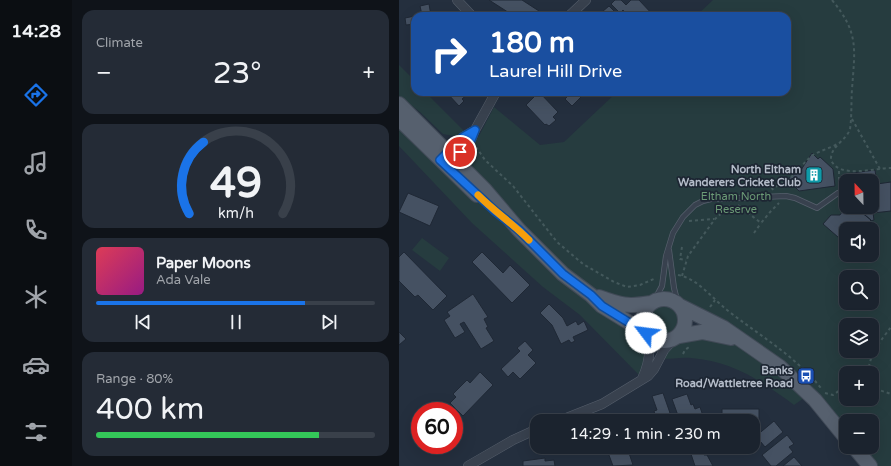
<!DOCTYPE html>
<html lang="en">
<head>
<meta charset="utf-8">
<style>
	body { margin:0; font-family:"Varela Round",sans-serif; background:#242b36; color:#f1f3f6; height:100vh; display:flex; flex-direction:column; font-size:15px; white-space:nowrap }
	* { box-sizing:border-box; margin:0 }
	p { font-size:13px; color:#a0a4aa }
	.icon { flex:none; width:22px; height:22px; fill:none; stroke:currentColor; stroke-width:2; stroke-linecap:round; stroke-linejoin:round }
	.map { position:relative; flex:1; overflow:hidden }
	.details { display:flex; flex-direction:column; gap:10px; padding:10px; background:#0f1319; width:327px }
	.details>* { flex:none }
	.hud { position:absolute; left:12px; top:12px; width:380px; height:84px; border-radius:12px; box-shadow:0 4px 16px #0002,0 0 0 1px #39404a; background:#1a4fa0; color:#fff; overflow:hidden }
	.needle { width:26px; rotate:338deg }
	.controls { position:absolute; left:440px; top:174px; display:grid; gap:8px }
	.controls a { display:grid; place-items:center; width:40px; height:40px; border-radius:8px; background:#1b232e; box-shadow:0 4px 16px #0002,0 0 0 1px #39404a; font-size:20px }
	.speed { position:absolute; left:12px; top:402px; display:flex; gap:8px; font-size:20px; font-weight:700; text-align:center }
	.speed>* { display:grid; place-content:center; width:52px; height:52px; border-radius:50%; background:#1b232e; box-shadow:0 4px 16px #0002,0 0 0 1px #39404a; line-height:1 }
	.speed .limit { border:6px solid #d22; background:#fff; color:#111 }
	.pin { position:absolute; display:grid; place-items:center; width:34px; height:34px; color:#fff; margin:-17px; border:2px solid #fff; border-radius:50%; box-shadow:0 1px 4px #0007 }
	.me { position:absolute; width:44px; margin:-22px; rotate:300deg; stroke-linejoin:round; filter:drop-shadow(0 0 3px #0008) }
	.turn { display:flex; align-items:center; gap:14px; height:84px; padding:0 12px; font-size:18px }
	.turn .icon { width:52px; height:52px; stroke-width:2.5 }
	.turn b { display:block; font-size:28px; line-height:34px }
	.big { font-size:30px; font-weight:600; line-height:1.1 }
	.details .tile { flex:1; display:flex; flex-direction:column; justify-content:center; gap:6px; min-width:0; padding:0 14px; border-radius:12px; background:#242b36 }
	.details .dial { align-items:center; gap:0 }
	.dial svg { height:104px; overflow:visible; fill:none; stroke:#39404a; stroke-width:7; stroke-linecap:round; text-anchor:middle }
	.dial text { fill:#f1f3f6; stroke:none }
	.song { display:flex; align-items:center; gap:12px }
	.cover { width:48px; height:48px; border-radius:6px; background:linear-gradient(135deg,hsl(350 70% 55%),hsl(310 70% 35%)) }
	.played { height:4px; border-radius:2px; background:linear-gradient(90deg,#1a73e8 75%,#39404a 75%) }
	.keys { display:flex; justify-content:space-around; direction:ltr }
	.heat { display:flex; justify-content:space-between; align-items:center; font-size:22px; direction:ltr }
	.charge { height:6px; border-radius:3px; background:linear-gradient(90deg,#34c759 80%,#39404a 0) }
	.trip { position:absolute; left:131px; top:414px; width:230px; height:40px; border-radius:12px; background:#1b232e; box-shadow:0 4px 16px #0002,0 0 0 1px #39404a; font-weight:600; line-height:40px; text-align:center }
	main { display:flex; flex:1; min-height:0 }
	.dock { display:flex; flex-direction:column; width:72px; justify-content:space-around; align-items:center; background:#0b0e12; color:#a0a4aa }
	.dock .icon { width:28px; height:28px }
	.dock .current { color:#1a73e8 }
	.dock b { font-size:18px; color:#f1f3f6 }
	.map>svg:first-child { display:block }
	.green { fill:#263c3f; fill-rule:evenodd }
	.building { fill:#455162; stroke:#1f2835 }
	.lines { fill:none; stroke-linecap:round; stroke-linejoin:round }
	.service-casing { stroke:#565f6c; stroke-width:6 }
	.minor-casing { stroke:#565f6c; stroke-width:10 }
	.primary-casing { stroke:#414a57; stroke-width:16 }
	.path { stroke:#44595c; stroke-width:2; stroke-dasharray:3 3; stroke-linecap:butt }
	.service { stroke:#38414e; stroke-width:4.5 }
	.minor { stroke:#38414e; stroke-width:9 }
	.primary { stroke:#56606e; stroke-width:14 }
	.route-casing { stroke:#114b97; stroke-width:10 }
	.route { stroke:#1a73e8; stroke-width:7 }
	.slow { stroke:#f59e0b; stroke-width:7 }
	.labels { text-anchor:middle; stroke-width:3.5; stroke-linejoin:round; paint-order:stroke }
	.poi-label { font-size:11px; font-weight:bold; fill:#b4bcc9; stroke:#1d2633; text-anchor:end }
	.park-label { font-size:11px; fill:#6b9a76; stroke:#1d2633 }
</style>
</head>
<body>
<main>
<nav class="dock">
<b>14:28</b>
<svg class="icon current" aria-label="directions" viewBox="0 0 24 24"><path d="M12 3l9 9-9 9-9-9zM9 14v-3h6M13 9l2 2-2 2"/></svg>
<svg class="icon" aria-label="music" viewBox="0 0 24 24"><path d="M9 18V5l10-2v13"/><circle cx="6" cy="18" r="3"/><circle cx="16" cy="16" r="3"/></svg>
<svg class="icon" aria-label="phone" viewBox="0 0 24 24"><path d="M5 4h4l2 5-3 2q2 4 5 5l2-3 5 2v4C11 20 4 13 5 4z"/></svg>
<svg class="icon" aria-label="climate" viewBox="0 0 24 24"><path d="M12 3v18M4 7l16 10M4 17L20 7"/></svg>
<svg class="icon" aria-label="car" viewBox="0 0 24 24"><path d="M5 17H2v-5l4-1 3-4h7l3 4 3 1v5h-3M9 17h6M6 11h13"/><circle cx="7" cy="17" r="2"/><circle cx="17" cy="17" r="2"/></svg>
<svg class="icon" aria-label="filters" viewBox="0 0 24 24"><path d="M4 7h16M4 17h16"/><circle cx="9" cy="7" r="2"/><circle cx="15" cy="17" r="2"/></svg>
</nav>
<section class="details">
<div class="tile"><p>Climate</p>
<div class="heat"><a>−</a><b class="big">23°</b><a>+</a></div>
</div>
<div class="tile dial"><svg viewBox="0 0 100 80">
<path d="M14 69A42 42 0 1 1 86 69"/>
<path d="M14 69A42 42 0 0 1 25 14" stroke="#1a73e8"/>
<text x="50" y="56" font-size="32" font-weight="700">49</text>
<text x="50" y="72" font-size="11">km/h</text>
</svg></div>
<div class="tile">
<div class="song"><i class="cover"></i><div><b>Paper Moons</b><p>Ada Vale</p></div></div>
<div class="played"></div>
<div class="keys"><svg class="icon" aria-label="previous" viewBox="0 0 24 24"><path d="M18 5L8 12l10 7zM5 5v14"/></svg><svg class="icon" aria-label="pause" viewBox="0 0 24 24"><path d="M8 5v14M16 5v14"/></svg><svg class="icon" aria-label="next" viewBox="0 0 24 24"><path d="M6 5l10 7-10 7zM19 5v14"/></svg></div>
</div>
<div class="tile"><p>Range · 80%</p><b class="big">400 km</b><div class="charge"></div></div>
</section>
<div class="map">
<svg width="492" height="466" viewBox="0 0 492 466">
	<rect width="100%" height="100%" fill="#242f3e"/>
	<!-- green -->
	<path class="green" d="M314,0H492V466H477L460,447H473V421H447V431L333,328L282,298L269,293H262L237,302L199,291L191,287L152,255L70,165L68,156L70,151L81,134L95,107L141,145L165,142L218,92H388V16H297ZM447,181H473V207H447ZM447,229H473V255H447ZM447,277H473V303H447ZM447,325H473V351H447ZM447,373H473V399H447Z
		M0,65L16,81V92H26L66,132L55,136L44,134L21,112L0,96Z
		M0,126L117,234L243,339L248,349L241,376L181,315L144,287L73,223L0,146Z
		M23,238L50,258L41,271L13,250Z
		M250 320a15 15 0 1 1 30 0a15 15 0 1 1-30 0Z
		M292,337C304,339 317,339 329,342C354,348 386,380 405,398L395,405C363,381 333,361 292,358C282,357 273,359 263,359L274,347Z"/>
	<!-- building -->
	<path class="building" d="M90,0H123L140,11L137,16H115Z
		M216,0H222L227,5L232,0H240L255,16H229L224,10L221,13L212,4Z
		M30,4L32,16H16L23,15L21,6Z
		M210,6L220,16H207L203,12Z
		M16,16V24L7,25L6,18Z
		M49,92H71L63,99L65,101L60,106L48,93Z
		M130,92H142L141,93L159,112L154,117L157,120L150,126L147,124L146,125L127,105L135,97Z
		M163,92H185L186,93L173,106L166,99L168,97Z
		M413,153L419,159L421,157L434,169L436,186L400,191L388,179L402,170Z
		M476,170L478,184L492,182V211L474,213L475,220L471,221L472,220L456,207H473V181H447L446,174Z
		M447,183V200L443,197L446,193L441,184Z
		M9,193L40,206L31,226L0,212Z
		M443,197L447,200V207H456L472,220L468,225V229H447V244L424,224L432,215H441L445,209Z
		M5,252L48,296L34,310L19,295L16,297L0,281V257Z
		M83,252L104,273L111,265L131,285L113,303L73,262Z
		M74,294L89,317L85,319L89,327L87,328L95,341L82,349L65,322L61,324L66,332L56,338L45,320L51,316L48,312Z
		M150,304L164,318L168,326L177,321L179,325L185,321L189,330L174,337L176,341L172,343L170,340L162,344L153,325L141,313Z
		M0,332L7,339L0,345Z
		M126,341L134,350L129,355L137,363L121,379L114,372L109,377L102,369L121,351L118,348Z
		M81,372L94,385L64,416L51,403L57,397L54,394L68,380L71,383Z
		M264,393L271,413L257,418L255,411L258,410L253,396Z
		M288,394L292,405L294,404L296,409L301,407L304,416L296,419L297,421H281L273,399Z
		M323,409H360V425H354V421H323Z
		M375,421L384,432L366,447L357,436Z
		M388,435L395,444L390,447L394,452L377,466H372L363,455Z
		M207,447H228L234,465L214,466Z
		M303,447L305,455H308L314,466H296L291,451Z
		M395,457L403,466H384Z
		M146,458V461L155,460L156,466H124V461Z"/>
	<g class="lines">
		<!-- service casing -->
		<g class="service-casing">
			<path id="service" d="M270,250L275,288L279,304
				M255,301L263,286L267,256L274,233L284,217L296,205L304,201L312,199L387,196L396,198L418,208L439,193"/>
		</g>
		<!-- minor casing -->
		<g class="minor-casing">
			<path id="minor" d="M58,0L73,16
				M170,16L187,0
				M49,152L64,137L76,130L97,92
				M55,158L71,142L76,130
				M243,379C250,364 253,350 248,334
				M160,421L203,404L249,376L255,369L265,350L274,340
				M69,466L114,440L138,429"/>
		</g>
		<!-- primary casing -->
		<g class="primary-casing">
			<path id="primary" d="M0,104L86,190L120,230L164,274L192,295L203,306L247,333
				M0,119L78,195
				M200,297C222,305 228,307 252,303
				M244 320a21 21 0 1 1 42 0a21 21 0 1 1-42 0Z
				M281,306L325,328L381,367L416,400L447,438
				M280,336L303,332L332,338
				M455,447L471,466"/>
		</g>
		<!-- path -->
		<path class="path" d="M433,0C460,33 456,48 453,89C452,102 453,115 451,129C448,140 431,146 432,160C440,179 475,168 492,168
			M453,119L481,169
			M77,147L86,160L114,186L158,242L184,264L215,282L228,287L241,285L257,278
			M440,186V169
			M374,190L373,188C394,181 399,167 414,155C420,151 432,148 440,143
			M339,205L362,223L372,211L380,203
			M290,221L315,219
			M355,233L362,223
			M283,247L281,259L287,260
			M279,275C298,278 313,298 328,310C361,336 395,355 422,388
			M283,276L289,256L316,219L331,206
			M311,307L316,300
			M284,354L286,350L290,347
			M461,373L469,369
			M470,373C468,357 483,339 492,327
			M473,383L480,390L492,394
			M426,393L434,395L447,386"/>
		<!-- service -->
		<use href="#service" class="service"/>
		<!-- minor -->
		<use href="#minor" class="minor"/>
		<!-- primary -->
		<use href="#primary" class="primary"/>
	</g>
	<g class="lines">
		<!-- route casing -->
		<g class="route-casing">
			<path id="route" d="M61,152L72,140L76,130L64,137L41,160L96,211L120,230L164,274L192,295L203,306L247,333"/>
		</g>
		<!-- route -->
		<use href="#route" class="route"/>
		<!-- slow -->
		<path class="slow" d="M79,195C95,211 114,224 130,240"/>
	</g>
	<!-- icons -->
	<defs>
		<g id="building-square" transform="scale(0.9)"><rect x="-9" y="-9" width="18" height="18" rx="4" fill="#0f9aa8" stroke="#1d2633"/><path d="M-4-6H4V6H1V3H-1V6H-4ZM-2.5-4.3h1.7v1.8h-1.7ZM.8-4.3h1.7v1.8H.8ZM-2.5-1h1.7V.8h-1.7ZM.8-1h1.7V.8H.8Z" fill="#fff"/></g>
		<g id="bus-square" transform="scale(0.9)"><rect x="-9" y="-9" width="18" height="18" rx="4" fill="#1a4fb4" stroke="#1d2633"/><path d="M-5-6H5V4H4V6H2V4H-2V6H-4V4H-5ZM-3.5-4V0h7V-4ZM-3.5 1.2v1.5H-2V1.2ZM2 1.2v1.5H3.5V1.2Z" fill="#fff"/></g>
	</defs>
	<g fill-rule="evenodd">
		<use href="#building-square" x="415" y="175"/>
		<use href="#bus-square" x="407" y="376"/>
	</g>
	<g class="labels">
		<!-- poi labels -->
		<g class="poi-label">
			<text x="402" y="173">North Eltham<tspan x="402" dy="13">Wanderers Cricket Club</tspan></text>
			<text x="394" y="374">Banks<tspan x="394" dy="13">Road/Wattletree Road</tspan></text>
		</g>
		<!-- park labels -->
		<g class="park-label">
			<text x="337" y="200">Eltham North<tspan x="337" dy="13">Reserve</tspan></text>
		</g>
	</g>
</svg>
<div class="controls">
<a><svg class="needle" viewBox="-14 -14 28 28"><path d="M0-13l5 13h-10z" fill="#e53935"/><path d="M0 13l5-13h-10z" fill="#a0a4aa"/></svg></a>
<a><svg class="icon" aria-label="sound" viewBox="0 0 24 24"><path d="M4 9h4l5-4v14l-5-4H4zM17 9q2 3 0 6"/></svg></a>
<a><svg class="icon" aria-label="search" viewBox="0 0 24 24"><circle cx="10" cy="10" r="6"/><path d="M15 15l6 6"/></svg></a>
<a><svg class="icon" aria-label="layers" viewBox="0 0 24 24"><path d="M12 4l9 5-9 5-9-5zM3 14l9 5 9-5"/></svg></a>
<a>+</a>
<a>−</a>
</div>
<div class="speed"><div class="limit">60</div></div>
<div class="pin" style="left:61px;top:152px;background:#d93025"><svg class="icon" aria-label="arrive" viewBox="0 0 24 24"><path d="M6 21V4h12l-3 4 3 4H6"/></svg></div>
<svg class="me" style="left:247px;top:333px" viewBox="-20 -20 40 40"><circle r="19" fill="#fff"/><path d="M0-13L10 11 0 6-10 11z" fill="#1a73e8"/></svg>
<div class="trip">14:29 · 1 min · 230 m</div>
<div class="hud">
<div class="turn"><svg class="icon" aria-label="right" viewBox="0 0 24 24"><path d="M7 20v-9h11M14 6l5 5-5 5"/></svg><div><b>180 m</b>Laurel Hill Drive</div></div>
</div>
</div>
</main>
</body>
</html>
